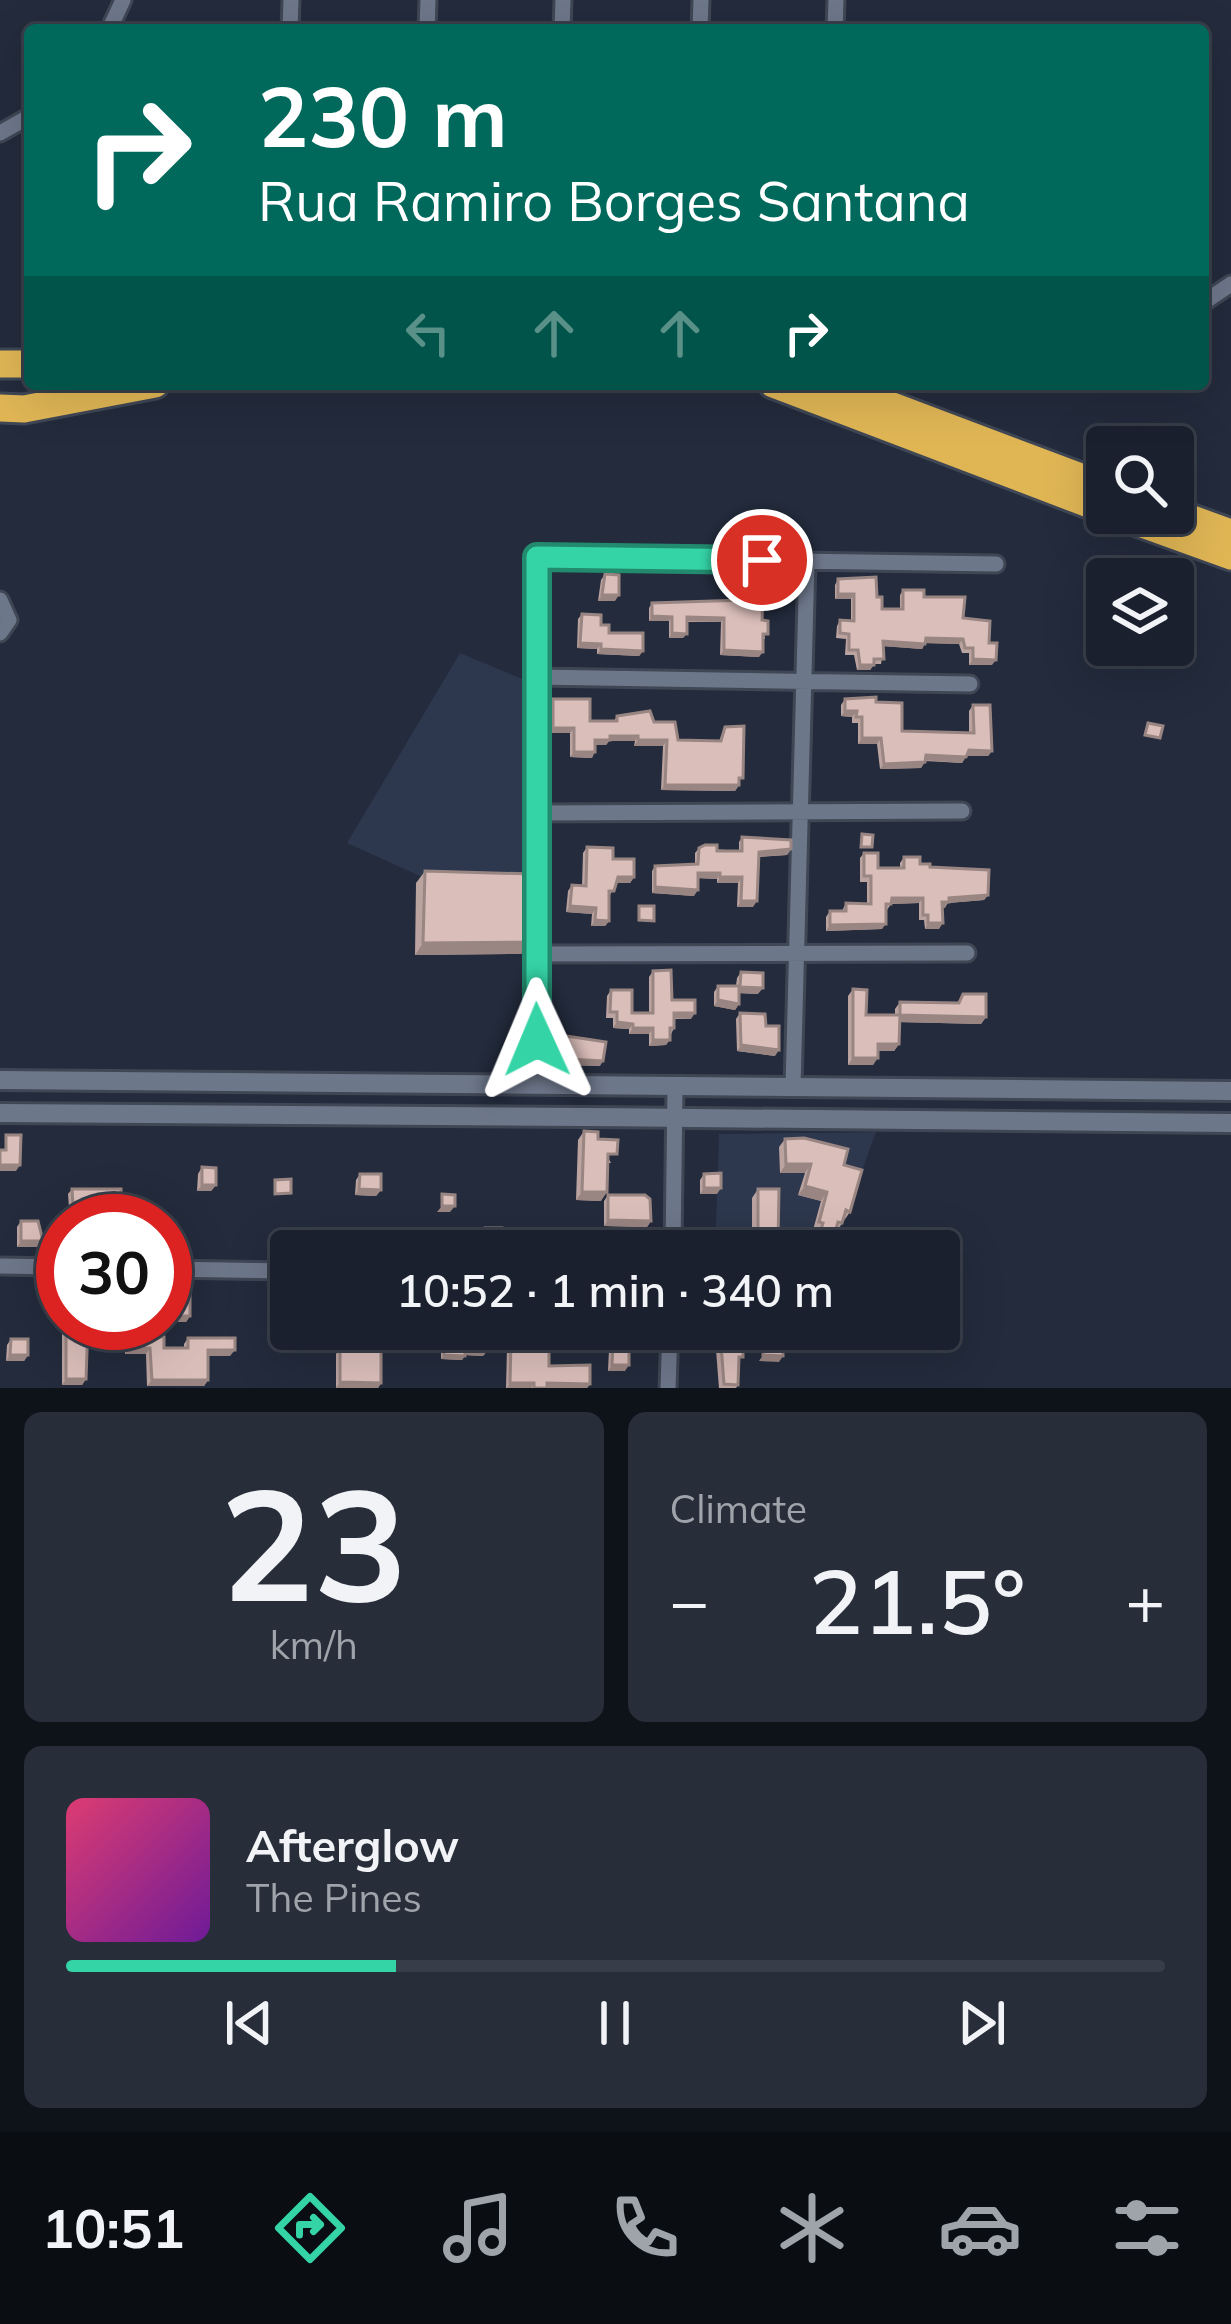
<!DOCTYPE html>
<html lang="en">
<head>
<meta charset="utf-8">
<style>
	body { margin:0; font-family:Mulish,sans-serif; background:#272d39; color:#f1f3f6; height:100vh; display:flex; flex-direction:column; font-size:45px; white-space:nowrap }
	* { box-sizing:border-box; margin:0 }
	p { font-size:39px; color:#9fa3aa }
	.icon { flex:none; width:66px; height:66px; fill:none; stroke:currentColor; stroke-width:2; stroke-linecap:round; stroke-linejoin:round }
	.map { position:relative; height:1388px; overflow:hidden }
	.panel { display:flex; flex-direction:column; gap:24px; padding:24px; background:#0e1219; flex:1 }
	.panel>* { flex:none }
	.guide { position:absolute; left:24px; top:24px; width:1185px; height:366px; border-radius:12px; box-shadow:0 12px 48px #0002,0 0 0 3px #383e49; background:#00695c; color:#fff; overflow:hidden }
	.controls { position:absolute; left:1086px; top:426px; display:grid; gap:24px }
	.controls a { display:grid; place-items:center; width:108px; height:108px; border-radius:12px; background:#1a202d; box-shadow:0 12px 48px #0002,0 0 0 3px #383e49; font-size:60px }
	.speed { position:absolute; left:36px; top:1194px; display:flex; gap:24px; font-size:60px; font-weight:700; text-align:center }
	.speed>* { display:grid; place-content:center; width:156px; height:156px; border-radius:50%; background:#1a202d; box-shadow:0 12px 48px #0002,0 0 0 3px #383e49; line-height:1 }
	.speed .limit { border:18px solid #d22; background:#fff; color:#111 }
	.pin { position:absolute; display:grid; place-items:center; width:102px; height:102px; color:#fff; margin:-51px; border:6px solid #fff; border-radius:50%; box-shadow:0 3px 12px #0007 }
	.me { position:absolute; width:132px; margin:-66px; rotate:359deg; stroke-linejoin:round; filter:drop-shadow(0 0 9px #0008) }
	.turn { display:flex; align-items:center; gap:42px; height:252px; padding:0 36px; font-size:54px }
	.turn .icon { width:156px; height:156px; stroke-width:2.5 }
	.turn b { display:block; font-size:84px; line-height:102px }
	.lanes { display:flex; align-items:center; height:114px; padding:0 36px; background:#0003; justify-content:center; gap:60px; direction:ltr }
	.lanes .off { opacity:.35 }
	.big { font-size:90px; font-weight:600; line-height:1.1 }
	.panel .tile { flex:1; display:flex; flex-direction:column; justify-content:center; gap:18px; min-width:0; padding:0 42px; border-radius:18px; background:#272d39 }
	.panel .dial { align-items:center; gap:0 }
	.dial b { font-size:156px; line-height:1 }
	.song { display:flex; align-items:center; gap:36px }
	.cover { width:144px; height:144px; border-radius:18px; background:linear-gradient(135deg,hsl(340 70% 55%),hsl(280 70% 35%)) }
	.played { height:12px; border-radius:6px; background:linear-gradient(90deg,#35d4a7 30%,#383e49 30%) }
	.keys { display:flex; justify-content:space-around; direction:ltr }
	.heat { display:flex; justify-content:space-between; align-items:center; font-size:66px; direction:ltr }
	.panel .tiles { flex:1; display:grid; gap:24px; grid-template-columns:1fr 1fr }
	.tile:last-child { grid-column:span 2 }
	.trip { position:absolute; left:270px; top:1230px; width:690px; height:120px; border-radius:12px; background:#1a202d; box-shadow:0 12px 48px #0002,0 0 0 3px #383e49; font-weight:600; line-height:120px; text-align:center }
	.dock { display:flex; height:192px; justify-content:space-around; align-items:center; background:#0a0d12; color:#9fa3aa }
	.dock .icon { width:84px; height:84px }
	.dock .selected { color:#35d4a7 }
	.dock b { font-size:54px; color:#f1f3f6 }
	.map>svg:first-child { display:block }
	.built { fill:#2d374d }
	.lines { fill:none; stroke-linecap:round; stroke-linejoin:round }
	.minor-casing { stroke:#3f4654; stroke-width:21 }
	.tertiary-casing { stroke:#3f4654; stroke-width:24 }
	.motorway-casing { stroke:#3f4654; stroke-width:33 }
	.minor { stroke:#6d778a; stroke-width:15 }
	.tertiary { stroke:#6d778a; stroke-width:18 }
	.motorway { stroke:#e0b655; stroke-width:27 }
	.wall { fill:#bba3a0 }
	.shaded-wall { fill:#998582 }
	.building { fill:#dabeba; stroke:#998582; stroke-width:3 }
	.route-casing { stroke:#228a6d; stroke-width:30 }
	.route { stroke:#35d4a7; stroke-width:21 }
</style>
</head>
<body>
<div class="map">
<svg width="1231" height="1388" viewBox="0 0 1231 1388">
	<rect width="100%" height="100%" fill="#232b3c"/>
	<!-- built -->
	<path class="built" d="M460,653L525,680L531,746L529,881L424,878L347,843Z
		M876,1132L833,1251H715L719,1134Z"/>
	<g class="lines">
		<!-- minor casing -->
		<g class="minor-casing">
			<path id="minor" d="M109,30L123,0
				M290,30L291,0
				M427,30L428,0
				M562,30L563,0
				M700,30L701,0
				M835,30L836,0
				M0,133L30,116
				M1203,303L1231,284
				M0,600L9,620L0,633
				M536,677L970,684
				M536,813L962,811
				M535,954L967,953
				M538,1084L537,557L996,564
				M793,1087L807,561
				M673,1251L675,1086
				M0,1266L63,1267
				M165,1269L291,1271
				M668,1388L670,1329"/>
		</g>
		<!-- tertiary casing -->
		<g class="tertiary-casing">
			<path id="tertiary" d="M0,1080L1231,1091
				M0,1113C410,1117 821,1117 1231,1123"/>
		</g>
		<!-- motorway casing -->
		<g class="motorway-casing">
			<path id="motorway" d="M0,364H30
				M773,384L1107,511
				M834,384L1107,487
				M0,408L24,409L155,384
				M1173,512L1231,533
				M1112,513L1231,556"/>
		</g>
		<!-- minor -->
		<use href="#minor" class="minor"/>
		<!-- tertiary -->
		<use href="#tertiary" class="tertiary"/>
		<!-- motorway -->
		<use href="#motorway" class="motorway"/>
	</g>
	<!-- wall -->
	<path class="wall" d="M605,574L615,601H598L601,580Z
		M744,579L785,597L782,602H762V620L765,639H763L759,657L720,655L721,622H687L683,638H669V621H649V608L652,603L741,601V583Z
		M838,579L877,597L882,609H900V595L903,590L924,597L963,618L989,643L992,665H969V653H962L959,644L925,643L922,649L884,646L881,664H874L870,670H857L854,655H845L846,639L836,638L837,626L840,620L851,621V599H835V585Z
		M582,614L601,625L609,633L643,651L639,656L597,654V649L577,648L578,619Z
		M553,699L590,721H614L617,716L654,722L678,740L719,741L725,727L739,785L735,791L661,790L663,746H634L635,741H609L606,745H595L592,758L570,757V733H549V704Z
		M845,699L876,702L902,731L969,733V711L973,705L992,751L988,756H966L962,763L925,761L921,768L880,769L877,744H858V723H852V717L841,716V705Z
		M742,837L791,849L787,855L759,857L753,907H737L738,883H717V879L698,878L694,896L652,893V871L655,866L695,864V853L699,848L739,851V842Z
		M587,847L613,859L634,877L630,883H616L609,897V921L605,926H591L592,914L566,912L568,891L572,885L582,886L583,853Z
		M864,853L878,868H900V863L904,857L988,895L984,900L948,903L943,908L939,929H925L924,920H919V903L891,904L887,910L882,929L826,931V917L830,911H842L846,903L867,904V882H860V858Z
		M425,871L530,942L521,954L415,955L416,883Z
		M653,971L672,1000L691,1019H674V1028L666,1045L649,1046V1034H629V1029L613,1028V1018H606L607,996L611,990L632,1013H649V977Z
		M741,972L758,994L739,993V1004L735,1010L714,1006V992L718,986H736L737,978Z
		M853,989L866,1015H895V1009L900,1002L957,1003L963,994L986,1017L981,1024L899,1022V1044L894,1051H878L873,1065H848V996Z
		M740,1013L766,1026L775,1056L737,1051L736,1019Z
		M566,1036L600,1066L564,1065L562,1042Z
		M584,1131L598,1139L611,1163H608L601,1201L576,1200L578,1140Z
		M785,1139L844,1165L850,1212L836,1232L827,1251L812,1248L817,1232L813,1230L821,1201L798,1195L805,1173H780L779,1147Z
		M202,1167L216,1185L211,1191H197L198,1174Z
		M360,1174L381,1190L376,1196L355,1195L356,1180Z
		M704,1174L717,1194H700V1180Z
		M72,1189L117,1212H103L99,1221H70L68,1194Z
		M758,1189L778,1244L773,1251H752V1198Z
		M608,1195L651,1221L647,1227L604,1226V1201Z
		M21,1221L43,1241L38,1247H17V1227Z
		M485,1228L502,1246L499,1251H481V1234Z
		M175,1294L190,1316L186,1322H171V1300Z
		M65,1323H88L86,1379L82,1385H62V1327Z
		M127,1323H147L150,1337L164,1348H184V1344L188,1338L230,1356H208V1380L204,1386H147L146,1354H125V1326Z
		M462,1329H486L487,1351L483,1356L465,1355L462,1360L441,1359V1346L444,1342H462Z
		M11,1339L28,1355L24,1361H6L7,1345Z
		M511,1341L549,1366L590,1384L587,1388H506L507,1347Z
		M613,1343L625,1371H608L609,1349Z
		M721,1344L739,1363L738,1385L736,1388H719L716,1350Z
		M340,1349L381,1383L378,1388H336V1354Z"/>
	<!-- shaded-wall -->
	<path class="shaded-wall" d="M838,594H854L851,599H835Z
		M602,595H619L615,601H598Z
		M763,597H785L782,602L759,601Z
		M652,616L672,617L669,621H649Z
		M687,617L724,618L721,622L684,621Z
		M672,633L687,634L683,638H669Z
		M926,638L963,639L959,644L922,643Z
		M883,641L925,644L922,649L880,646Z
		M580,643L601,644L597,649L577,648Z
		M601,649L643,651L639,656L597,654Z
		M724,650L763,652L759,657L720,655Z
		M973,659L996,660L992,665H969Z
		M860,665H874L870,670H857Z
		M845,711H857L852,717L841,716Z
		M553,728H574L570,733H549Z
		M610,736H638L635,741H609L606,745H592L595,740Z
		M862,738H881L877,744H858Z
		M638,740H667L663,746H634Z
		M969,750L992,751L988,756H965Z
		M574,752H595L592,758L570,757Z
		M926,755L966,757L962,763L922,760Z
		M925,762L921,768L880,769L884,764Z
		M665,785H739L735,791L661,790Z
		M791,849L787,855L756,857L759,852Z
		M698,873H720L717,879L694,878Z
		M618,877H634L630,883H614Z
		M720,877H742L738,883H717Z
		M655,887L698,890L694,896L652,893Z
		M988,895L984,900L948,903L945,908L938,907L949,898Z
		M892,898H923L919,903L888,904Z
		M741,901H757L753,907H737Z
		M570,906L596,908L592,914L566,912Z
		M595,920L609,921L605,926H591Z
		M928,923H943L939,929H925Z
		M886,924L882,929L826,931L830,925Z
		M530,942L521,954L415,955L423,943Z
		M740,987L763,988L758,994L736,993Z
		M718,1000L739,1004L735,1010L714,1006Z
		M674,1013H695L691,1019L670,1018Z
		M900,1015L986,1017L981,1024L895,1022Z
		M617,1022L633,1024L629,1029L613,1028Z
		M633,1028H653L649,1034H629Z
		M653,1040H670L666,1045L649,1046Z
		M878,1044H899L894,1051H873Z
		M741,1045L779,1050L775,1056L737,1051Z
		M853,1058H878L873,1065H848Z
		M568,1059L603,1061L600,1066L564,1065Z
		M786,1164H811L805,1173H780Z
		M0,1165H20L16,1171H0Z
		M202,1185H216L211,1191H197Z
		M805,1186L827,1192L821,1201L798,1195Z
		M704,1188H721L717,1194H700Z
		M359,1189L381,1190L376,1196L355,1195Z
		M582,1192H607L601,1201L576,1200Z
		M442,1206H455L450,1212H437Z
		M103,1207H121L117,1212H99Z
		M608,1220L651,1221L647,1227L604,1226Z
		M818,1239L832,1243L827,1251L812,1248Z
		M21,1241H43L38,1247H17Z
		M758,1243L778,1244L773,1251H753Z
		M485,1246H502L499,1251H482Z
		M175,1316H190L186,1322H171Z
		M319,1338L314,1344L294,1345L298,1339Z
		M129,1348H150L146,1354H125Z
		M208,1350H235L230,1356H204Z
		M466,1350L487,1351L483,1356L462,1355Z
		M10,1355H28L24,1361H6Z
		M444,1355L465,1356L462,1360L441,1359Z
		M763,1355L783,1356L779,1362L759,1361Z
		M612,1365H629L625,1371H608Z
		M66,1379H86L82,1385H62Z
		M152,1380H208L204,1386H147Z
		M340,1382L381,1383L378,1388H336Z
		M510,1383H534L531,1388H507Z
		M547,1383L590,1384L587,1388H544Z"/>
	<!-- building -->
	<path class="building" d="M605,574L619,575V595H602Z
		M786,577L785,597H763L762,620L768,621V634H763V652L724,650V618L687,617V634L672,633V617L652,616V603L744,600V579Z
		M876,577L877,597H882V609H903V590H924V597H965L963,618L990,621L989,643H997L996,660L973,659V648H965L963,639L926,638L925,644L883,641L884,659H874V665H860L858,650H849V634L840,633V620L854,621V594H838V579Z
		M582,614L601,615V625H609V633H643V651L601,649V644L580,643Z
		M876,697V702L902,703V731L974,733L973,705H990L992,751L969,750L966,757L926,755L925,762L884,764L881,738H862V717H856L857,711H845V699Z
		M553,699H590V721H617V716L650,711L654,722H675L678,740L721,741L725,727L744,726L743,778H739V785H665L667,740H638V736H610V740H595V752H574V728H553Z
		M1148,723L1163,726L1160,738L1145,735Z
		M862,834L873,835L872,847H861Z
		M742,837L791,840V849L759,852L757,901H741L742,877H720V873H698V890L655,887V866L698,864L699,848L705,845H717V851H742Z
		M587,847L613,848V859H634V877H618L614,891H609V921L595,920L596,908L570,906L572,885L586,886Z
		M864,853H878V868H904V857H920V864H930V867L989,870L988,895L949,898V902H942L943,923H928V915H923V898H892L891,904H886V924L830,925V911H846V903L871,904V876H864Z
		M425,871L532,874L530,942L423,943Z
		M639,906H654V921L639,920Z
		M671,970L672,1000H695V1013H674V1028H670V1040H653V1028H633V1024L617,1022V1012H610L611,990H632V1013H653V971Z
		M741,972L763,973V988L740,987Z
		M718,986H739V1004L718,1000Z
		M853,989L867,990L866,1015H900V1002L959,1003L963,994H986V1017L900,1015L899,1044H878V1058H853Z
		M740,1013L765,1014L766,1026H779V1050L741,1045Z
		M566,1036L606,1042L603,1061L568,1059Z
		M584,1131L598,1132V1139L618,1140L617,1154H608L607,1192H582Z
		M6,1135H21L20,1165H0V1150H6Z
		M804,1138L848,1149L844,1165L862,1170L850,1212L846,1210L842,1223L838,1222L832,1243L818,1239L823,1223L819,1222L827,1192L805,1186L811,1164H786L785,1139Z
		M202,1167L216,1168V1185H202Z
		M721,1173V1188H704V1174Z
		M360,1174H381V1190L359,1189Z
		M291,1179V1193L275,1194V1180Z
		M72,1189H121V1207H103V1216H95V1221H74Z
		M758,1189H779L778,1244L758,1243Z
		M442,1194L455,1195V1206H442Z
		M608,1195H645L650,1199L651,1221L608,1220Z
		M21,1221H38L43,1241H21Z
		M485,1228H502V1246H485Z
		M175,1294H190V1316H175Z
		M66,1323H88L86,1379H66Z
		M129,1323H147L150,1337H164V1348H188V1338H235V1350H208V1380H152L150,1348H129Z
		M298,1329H319V1338L298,1339Z
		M466,1329H486L487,1351L466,1350Z
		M11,1339H28V1355H10Z
		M511,1341L549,1342V1366L590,1365V1384L547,1383V1388H534V1383H510Z
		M444,1342H465V1356L444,1355Z
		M764,1342L783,1343V1356L763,1355Z
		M613,1343H629V1365H612Z
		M721,1344H743V1357H739L738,1385L724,1384Z
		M340,1349H381V1383L340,1382Z"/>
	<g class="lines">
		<!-- route casing -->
		<g class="route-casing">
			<path id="route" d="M537,1040V557L762,560"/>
		</g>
		<!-- route -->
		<use href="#route" class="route"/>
	</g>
</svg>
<div class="controls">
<a><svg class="icon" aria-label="search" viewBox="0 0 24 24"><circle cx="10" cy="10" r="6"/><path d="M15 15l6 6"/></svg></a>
<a><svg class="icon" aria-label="layers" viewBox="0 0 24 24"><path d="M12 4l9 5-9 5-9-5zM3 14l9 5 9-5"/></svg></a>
</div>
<div class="speed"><div class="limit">30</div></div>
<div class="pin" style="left:762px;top:560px;background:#d93025"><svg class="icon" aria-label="arrive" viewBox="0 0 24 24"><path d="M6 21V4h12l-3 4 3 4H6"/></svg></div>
<svg class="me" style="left:537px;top:1040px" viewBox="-20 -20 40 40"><path d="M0-17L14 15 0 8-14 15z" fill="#35d4a7" stroke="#fff" stroke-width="4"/></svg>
<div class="trip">10:52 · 1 min · 340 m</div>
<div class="guide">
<div class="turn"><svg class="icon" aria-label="right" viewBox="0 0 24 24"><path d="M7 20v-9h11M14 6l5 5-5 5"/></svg><div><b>230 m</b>Rua Ramiro Borges Santana</div></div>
<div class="lanes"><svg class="icon off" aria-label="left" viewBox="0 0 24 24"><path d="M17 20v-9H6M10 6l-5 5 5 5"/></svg><svg class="icon off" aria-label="ahead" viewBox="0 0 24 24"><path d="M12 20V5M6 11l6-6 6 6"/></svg><svg class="icon off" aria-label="ahead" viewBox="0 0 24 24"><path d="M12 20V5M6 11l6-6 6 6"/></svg><svg class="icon" aria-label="right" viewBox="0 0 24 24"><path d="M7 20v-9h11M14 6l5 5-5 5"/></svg></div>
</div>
</div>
<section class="panel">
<div class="tiles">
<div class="tile dial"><b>23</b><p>km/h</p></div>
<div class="tile"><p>Climate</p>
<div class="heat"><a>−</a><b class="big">21.5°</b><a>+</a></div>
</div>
<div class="tile">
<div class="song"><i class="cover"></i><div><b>Afterglow</b><p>The Pines</p></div></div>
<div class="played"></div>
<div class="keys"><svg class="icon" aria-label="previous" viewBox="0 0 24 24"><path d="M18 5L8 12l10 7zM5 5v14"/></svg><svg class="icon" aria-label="pause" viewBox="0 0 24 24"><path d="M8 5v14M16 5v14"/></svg><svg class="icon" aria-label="next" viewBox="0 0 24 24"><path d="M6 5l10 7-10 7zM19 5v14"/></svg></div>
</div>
</div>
</section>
<nav class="dock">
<b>10:51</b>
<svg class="icon selected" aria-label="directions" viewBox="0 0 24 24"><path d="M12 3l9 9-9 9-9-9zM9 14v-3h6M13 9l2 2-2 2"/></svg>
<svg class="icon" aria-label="music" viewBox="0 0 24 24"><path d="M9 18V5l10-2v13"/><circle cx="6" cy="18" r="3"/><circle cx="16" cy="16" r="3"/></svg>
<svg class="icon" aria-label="phone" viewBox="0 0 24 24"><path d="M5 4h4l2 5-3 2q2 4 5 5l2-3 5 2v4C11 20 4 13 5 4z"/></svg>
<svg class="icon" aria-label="climate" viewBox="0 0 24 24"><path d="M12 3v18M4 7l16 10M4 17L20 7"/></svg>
<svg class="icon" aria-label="car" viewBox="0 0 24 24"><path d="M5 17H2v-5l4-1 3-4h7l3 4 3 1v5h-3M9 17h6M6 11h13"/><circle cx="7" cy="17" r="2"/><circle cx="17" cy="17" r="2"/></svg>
<svg class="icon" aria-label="filters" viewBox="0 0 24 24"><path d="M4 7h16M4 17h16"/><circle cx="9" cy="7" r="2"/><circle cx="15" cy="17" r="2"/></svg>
</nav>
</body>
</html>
